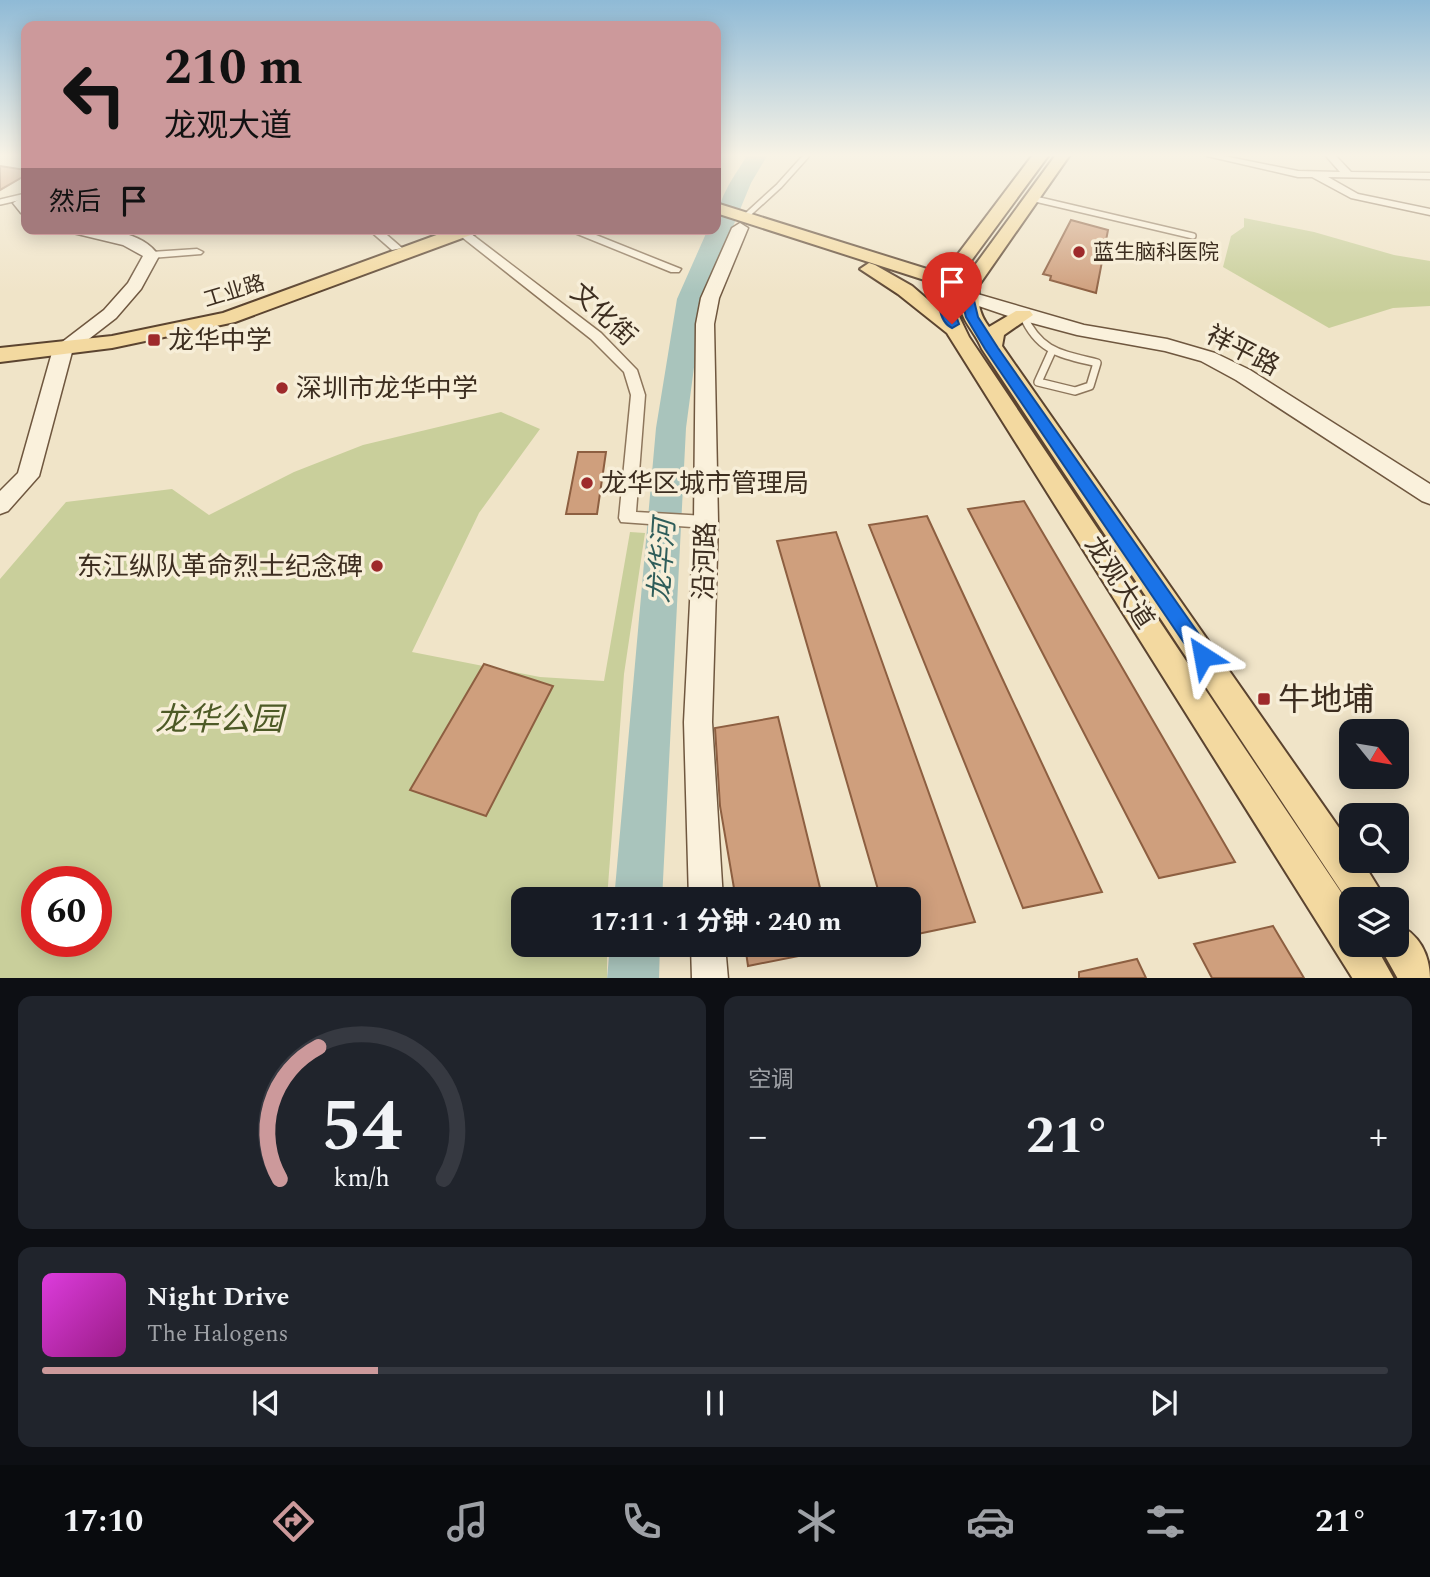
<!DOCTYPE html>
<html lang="zh">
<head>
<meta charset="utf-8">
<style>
	body { margin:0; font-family:Spectral,"Noto Sans SC",serif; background:#20242c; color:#f1f3f6; height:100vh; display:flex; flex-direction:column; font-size:26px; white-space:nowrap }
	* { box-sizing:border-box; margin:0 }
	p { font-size:23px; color:#9ea1a6 }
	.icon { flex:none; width:38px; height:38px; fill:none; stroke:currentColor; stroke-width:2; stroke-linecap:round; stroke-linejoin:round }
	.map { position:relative; height:978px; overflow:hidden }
	.details { display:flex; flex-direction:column; gap:18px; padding:18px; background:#0d0f14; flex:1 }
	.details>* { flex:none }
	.guide { position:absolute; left:21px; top:21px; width:700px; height:214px; border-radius:14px; box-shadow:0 4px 18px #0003; background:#cc999b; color:#111; overflow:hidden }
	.needle { width:46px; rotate:120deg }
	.tools { position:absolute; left:1339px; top:719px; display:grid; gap:14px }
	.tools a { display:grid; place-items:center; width:70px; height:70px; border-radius:14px; background:#171b24; box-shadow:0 4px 18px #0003; font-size:35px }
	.speed { position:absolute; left:21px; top:866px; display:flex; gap:14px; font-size:35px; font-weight:700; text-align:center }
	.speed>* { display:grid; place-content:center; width:91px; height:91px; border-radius:50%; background:#171b24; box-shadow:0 4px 18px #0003; line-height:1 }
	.speed .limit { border:10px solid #d22; background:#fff; color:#111 }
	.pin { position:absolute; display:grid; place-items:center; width:60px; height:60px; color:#fff; margin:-72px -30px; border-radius:50% 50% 50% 0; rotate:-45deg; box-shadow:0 0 7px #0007 }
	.pin .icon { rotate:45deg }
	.me { position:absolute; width:77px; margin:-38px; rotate:326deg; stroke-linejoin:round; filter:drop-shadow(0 0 5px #0008) }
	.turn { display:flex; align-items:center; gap:24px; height:147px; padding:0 28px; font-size:32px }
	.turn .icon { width:91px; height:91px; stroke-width:2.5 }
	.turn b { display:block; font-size:49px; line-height:60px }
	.then { display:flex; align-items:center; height:66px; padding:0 28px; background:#0003; gap:14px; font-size:26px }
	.big { font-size:52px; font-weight:700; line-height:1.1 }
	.details .card { flex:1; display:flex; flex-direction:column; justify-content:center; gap:10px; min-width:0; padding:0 24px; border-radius:14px; background:#20242c }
	.details .dial { align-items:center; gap:0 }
	.dial svg { height:182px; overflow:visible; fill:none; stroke:#363941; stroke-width:7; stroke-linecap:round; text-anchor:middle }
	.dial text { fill:#f1f3f6; stroke:none }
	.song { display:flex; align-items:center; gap:21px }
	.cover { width:84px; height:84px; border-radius:10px; background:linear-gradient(135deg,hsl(300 70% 55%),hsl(310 70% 35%)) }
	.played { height:7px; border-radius:4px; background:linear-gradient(90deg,#cc999b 25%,#363941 25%) }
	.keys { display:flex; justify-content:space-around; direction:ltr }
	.heat { display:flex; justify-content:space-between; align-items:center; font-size:38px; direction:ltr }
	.details .tiles { flex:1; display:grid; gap:18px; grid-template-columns:1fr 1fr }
	.card:last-child { grid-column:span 2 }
	.trip { position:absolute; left:511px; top:887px; width:410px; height:70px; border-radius:14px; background:#171b24; box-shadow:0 4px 18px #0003; font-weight:700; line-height:70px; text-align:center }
	.menu { display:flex; height:112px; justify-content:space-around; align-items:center; background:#090b0e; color:#9ea1a6 }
	.menu .icon { width:49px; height:49px }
	.menu .selected { color:#cc999b }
	.menu b { font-size:32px; color:#f1f3f6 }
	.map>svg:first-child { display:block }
	.green { fill:#c9cf9b; fill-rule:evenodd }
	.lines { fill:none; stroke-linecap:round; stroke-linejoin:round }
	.river { fill:#a9c4bc; fill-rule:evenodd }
	.building { fill:#cf9f7d; stroke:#8d5f41; stroke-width:2 }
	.lane-far1-casing { stroke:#8d765c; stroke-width:8 }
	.lane-casing { stroke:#8d765c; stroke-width:10 }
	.street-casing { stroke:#8d765c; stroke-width:3 }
	.secondary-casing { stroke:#6f573f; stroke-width:3 }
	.primary-casing { stroke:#5b4430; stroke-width:4 }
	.lane-far1 { stroke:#faf1dc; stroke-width:5 }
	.lane { stroke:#faf1dc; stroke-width:7 }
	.street { fill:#faf1dc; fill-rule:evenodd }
	.secondary { fill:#faf1dc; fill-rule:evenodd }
	.primary { fill:#f3d9a0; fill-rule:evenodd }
	.route { fill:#1a73e8; stroke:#114b97; stroke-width:2 }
	.poi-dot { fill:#9e2a2b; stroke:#f7eed8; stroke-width:2.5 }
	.labels { text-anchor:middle; stroke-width:7; stroke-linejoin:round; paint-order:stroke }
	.far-poi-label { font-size:21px; fill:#3d2e20; stroke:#f7eed8; text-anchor:start }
	.far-street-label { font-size:21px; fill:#3d2e20; stroke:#f7eed8 }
	.street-label { font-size:26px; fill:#3d2e20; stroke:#f7eed8 }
	.poi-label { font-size:26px; fill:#3d2e20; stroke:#f7eed8; text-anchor:start }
	.water-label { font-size:28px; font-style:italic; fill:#2f5d5a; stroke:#f7eed8 }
	.near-poi-label { font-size:32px; fill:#3d2e20; stroke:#f7eed8; text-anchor:start }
	.near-park-label { font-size:32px; font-style:italic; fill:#4d5a26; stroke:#f7eed8 }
</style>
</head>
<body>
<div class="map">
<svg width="1430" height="979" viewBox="0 0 1430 979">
	<rect width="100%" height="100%" fill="#f0e4c8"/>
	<!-- green -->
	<path class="green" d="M1244,218L1314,232L1394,255L1430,261V306L1393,308L1329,328L1223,267L1231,236L1244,227Z
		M501,412L540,429L479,513L412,652L540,677L604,681L630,532L645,533L624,674L607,899L523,900V945H607V978L0,979V579L66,502L172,489L209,515L294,472L363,445ZM37,882H96V942H37Z"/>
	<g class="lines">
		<!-- river -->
		<path class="river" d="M747,156H767L751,183L703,299L686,428L662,900H614L656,428L677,299L708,229H716C716,201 732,179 747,156Z
			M610,945H660L659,979H607Z"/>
	</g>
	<!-- building -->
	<path class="building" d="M0,166L26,170V175L0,190Z
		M1071,220L1108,230L1096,293L1050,280L1051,276L1043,274Z
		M578,452H606L597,514H566Z
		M1024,501L1116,657L1235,862L1159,878L968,509Z
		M927,516L1002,678L1102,892L1023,908L869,525Z
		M836,532L891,687L975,922L908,936V900H881L777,541Z
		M484,664L553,686L486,816L410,790Z
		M778,717L823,900H736L720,806L715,728Z
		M1273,926L1304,978H1212L1194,944Z
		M745,945H818L819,952L748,966Z
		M1137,959L1146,978H1079V972Z"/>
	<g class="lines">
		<!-- lane-far1 casing -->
		<g class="lane-far1-casing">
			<path id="lane-far1" d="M1031,198L1193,236
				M0,202L26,196
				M745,217L779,186L806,156"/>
		</g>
		<!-- lane casing -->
		<g class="lane-casing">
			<path id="lane" d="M1023,315C1039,352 1061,354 1097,363L1090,386L1075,391L1038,382L1052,351"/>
		</g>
		<!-- street casing -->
		<g class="street-casing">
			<path id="street" d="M1207,156H1224L1298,171L1340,172L1326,156H1336L1351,172L1430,173V179L1328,177L1358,194L1430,209V215L1351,198L1312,177H1298Z
				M368,229H380L402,248L392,250Z
				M565,229H581L681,269L679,272H671Z
				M458,230H466L601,333L637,370L645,395L636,512L706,516L712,518L714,522L712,526L706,528L621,522L619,518L631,395L624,372L591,339L458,234Z
				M197,249L203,252L201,254L151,258L145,255L151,252Z"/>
		</g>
		<!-- secondary casing -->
		<g class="secondary-casing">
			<path id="secondary" d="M21,198L26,200V215L21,213L13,203Z
				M740,223L748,228L719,298L714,324L718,522L712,722L723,900H689L684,722L694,522L696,324L701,298L732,228Z
				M67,229C98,229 140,228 159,256L141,289L116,318L72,352L39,476L8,511L0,514V491L18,473L53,349L104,310L128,283L143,256L123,245L69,232Z
				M967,291L1084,325L1167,339L1215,353L1250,370L1430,484V504L1422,501L1236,380L1201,361L1165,351L1077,335L1017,319L961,300L958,296Z
				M691,945H725L728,979H692Z"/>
		</g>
		<!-- primary casing -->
		<g class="primary-casing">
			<path id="primary" d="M1032,156H1048L957,280L962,283L1055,156H1069L979,285C978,303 978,312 989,327L1016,311H1030L1033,315L1004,335L1002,346L1351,845V861H1362L1386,900H1351V906L982,349C974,329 957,318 960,294L952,293L954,306L969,337L1351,907V945H1375L1394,979H1353L947,333L898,294L860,269L869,263L875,265L912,286L934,305L932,296L937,284L716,213V203L943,274Z
				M453,229H478L476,233L235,322L112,348L0,362V348L112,336L223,313Z
				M1396,924C1419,933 1430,955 1430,979H1398L1379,945H1396Z"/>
		</g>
		<!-- lane-far1 -->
		<use href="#lane-far1" class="lane-far1"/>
		<!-- lane -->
		<use href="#lane" class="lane"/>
		<!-- street -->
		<use href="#street" class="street"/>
		<!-- secondary -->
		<use href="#secondary" class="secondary"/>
		<!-- primary -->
		<use href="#primary" class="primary"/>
	</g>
	<!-- sky -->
	<linearGradient id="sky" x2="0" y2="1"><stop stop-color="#8fbad6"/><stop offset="0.53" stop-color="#f8f3e6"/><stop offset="1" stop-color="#f8f3e6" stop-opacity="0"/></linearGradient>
	<rect width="1430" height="293" fill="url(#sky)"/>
	<!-- route -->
	<path class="route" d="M947,277L973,296L978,317L998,348L1210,650L1213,656L1210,662L1203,664L1197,662L985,349L966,317L961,297L950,289L949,296L959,324L952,328C937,321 937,294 941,281Z"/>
	<!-- markers -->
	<g class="poi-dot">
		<circle cx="1079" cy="252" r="7"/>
		<rect x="147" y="333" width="14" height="14" rx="3.5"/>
		<circle cx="282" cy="388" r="7"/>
		<circle cx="587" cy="483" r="7"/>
		<circle cx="377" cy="566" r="7"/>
		<rect x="1257" y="692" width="14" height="14" rx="3.5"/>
	</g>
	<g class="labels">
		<!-- far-poi labels -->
		<g class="far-poi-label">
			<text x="1093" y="259">蓝生脑科医院</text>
		</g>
		<!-- far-street labels -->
		<g class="far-street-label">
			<text transform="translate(234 291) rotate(-17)" y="7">工业路</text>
		</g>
		<!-- street labels -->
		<g class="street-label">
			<text transform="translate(604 314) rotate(42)" y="9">文化街</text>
			<text transform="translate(1243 350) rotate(27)" y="9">祥平路</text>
			<text transform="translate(704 561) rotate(-88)" y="9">沿河路</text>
			<text transform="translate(1120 582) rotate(57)" y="9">龙观大道</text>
		</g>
		<!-- poi labels -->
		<g class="poi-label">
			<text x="168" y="349">龙华中学</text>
			<text x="296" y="397">深圳市龙华中学</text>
			<text x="601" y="492">龙华区城市管理局</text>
			<text x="363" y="575" text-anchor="end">东江纵队革命烈士纪念碑</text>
		</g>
		<!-- water labels -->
		<g class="water-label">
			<text transform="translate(661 561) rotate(-86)" y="10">龙华河</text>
		</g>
		<!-- near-poi labels -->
		<g class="near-poi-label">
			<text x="1278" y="710">牛地埔</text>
		</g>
		<!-- near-park labels -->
		<g class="near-park-label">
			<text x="219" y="730">龙华公园</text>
		</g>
	</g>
</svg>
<div class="tools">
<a><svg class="needle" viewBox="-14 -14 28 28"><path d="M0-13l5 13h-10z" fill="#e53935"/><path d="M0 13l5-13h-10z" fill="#9ea1a6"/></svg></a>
<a><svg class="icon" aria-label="search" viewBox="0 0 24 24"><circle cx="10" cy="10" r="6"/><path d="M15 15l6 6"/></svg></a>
<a><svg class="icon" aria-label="layers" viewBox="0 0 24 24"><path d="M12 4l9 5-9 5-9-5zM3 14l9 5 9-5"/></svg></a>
</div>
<div class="speed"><div class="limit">60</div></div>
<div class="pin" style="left:952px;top:324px;background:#d93025"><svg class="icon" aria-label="arrive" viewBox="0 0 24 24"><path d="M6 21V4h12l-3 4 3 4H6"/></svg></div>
<svg class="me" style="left:1203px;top:656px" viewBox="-20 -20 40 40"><path d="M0-17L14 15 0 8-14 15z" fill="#1a73e8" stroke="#fff" stroke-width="4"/></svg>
<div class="trip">17:11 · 1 分钟 · 240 m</div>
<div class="guide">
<div class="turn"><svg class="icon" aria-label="left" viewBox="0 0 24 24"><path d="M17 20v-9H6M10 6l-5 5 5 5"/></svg><div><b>210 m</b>龙观大道</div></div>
<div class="then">然后<svg class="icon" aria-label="arrive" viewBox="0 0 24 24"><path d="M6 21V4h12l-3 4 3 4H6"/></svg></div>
</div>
</div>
<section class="details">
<div class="tiles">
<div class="card dial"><svg viewBox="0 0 100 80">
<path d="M14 69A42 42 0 1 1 86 69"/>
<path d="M14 69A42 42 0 0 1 31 11" stroke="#cc999b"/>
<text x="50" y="56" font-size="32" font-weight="700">54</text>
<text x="50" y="72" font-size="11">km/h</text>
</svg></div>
<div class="card"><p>空调</p>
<div class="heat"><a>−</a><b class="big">21°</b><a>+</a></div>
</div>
<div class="card">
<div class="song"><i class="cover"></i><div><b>Night Drive</b><p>The Halogens</p></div></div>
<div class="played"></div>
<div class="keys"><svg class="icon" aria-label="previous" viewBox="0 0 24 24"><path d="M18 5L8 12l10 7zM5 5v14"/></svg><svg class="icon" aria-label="pause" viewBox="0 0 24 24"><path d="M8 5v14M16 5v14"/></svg><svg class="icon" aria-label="next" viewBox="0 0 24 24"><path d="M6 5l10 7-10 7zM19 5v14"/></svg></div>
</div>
</div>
</section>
<nav class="menu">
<b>17:10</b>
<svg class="icon selected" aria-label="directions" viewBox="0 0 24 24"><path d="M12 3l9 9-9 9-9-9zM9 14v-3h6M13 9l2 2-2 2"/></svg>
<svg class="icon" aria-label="music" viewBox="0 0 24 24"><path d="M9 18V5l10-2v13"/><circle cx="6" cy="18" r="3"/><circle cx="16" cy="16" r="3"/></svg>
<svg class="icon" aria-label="phone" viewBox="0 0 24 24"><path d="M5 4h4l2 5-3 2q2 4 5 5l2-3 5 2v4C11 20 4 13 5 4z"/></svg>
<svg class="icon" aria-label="climate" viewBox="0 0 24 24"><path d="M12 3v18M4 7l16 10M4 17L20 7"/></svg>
<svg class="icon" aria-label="car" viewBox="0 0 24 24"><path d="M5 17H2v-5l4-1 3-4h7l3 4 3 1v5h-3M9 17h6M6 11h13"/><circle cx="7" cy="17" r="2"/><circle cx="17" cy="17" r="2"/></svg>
<svg class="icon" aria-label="filters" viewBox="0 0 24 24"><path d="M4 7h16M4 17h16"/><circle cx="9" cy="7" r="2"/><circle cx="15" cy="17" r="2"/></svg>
<b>21°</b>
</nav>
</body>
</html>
